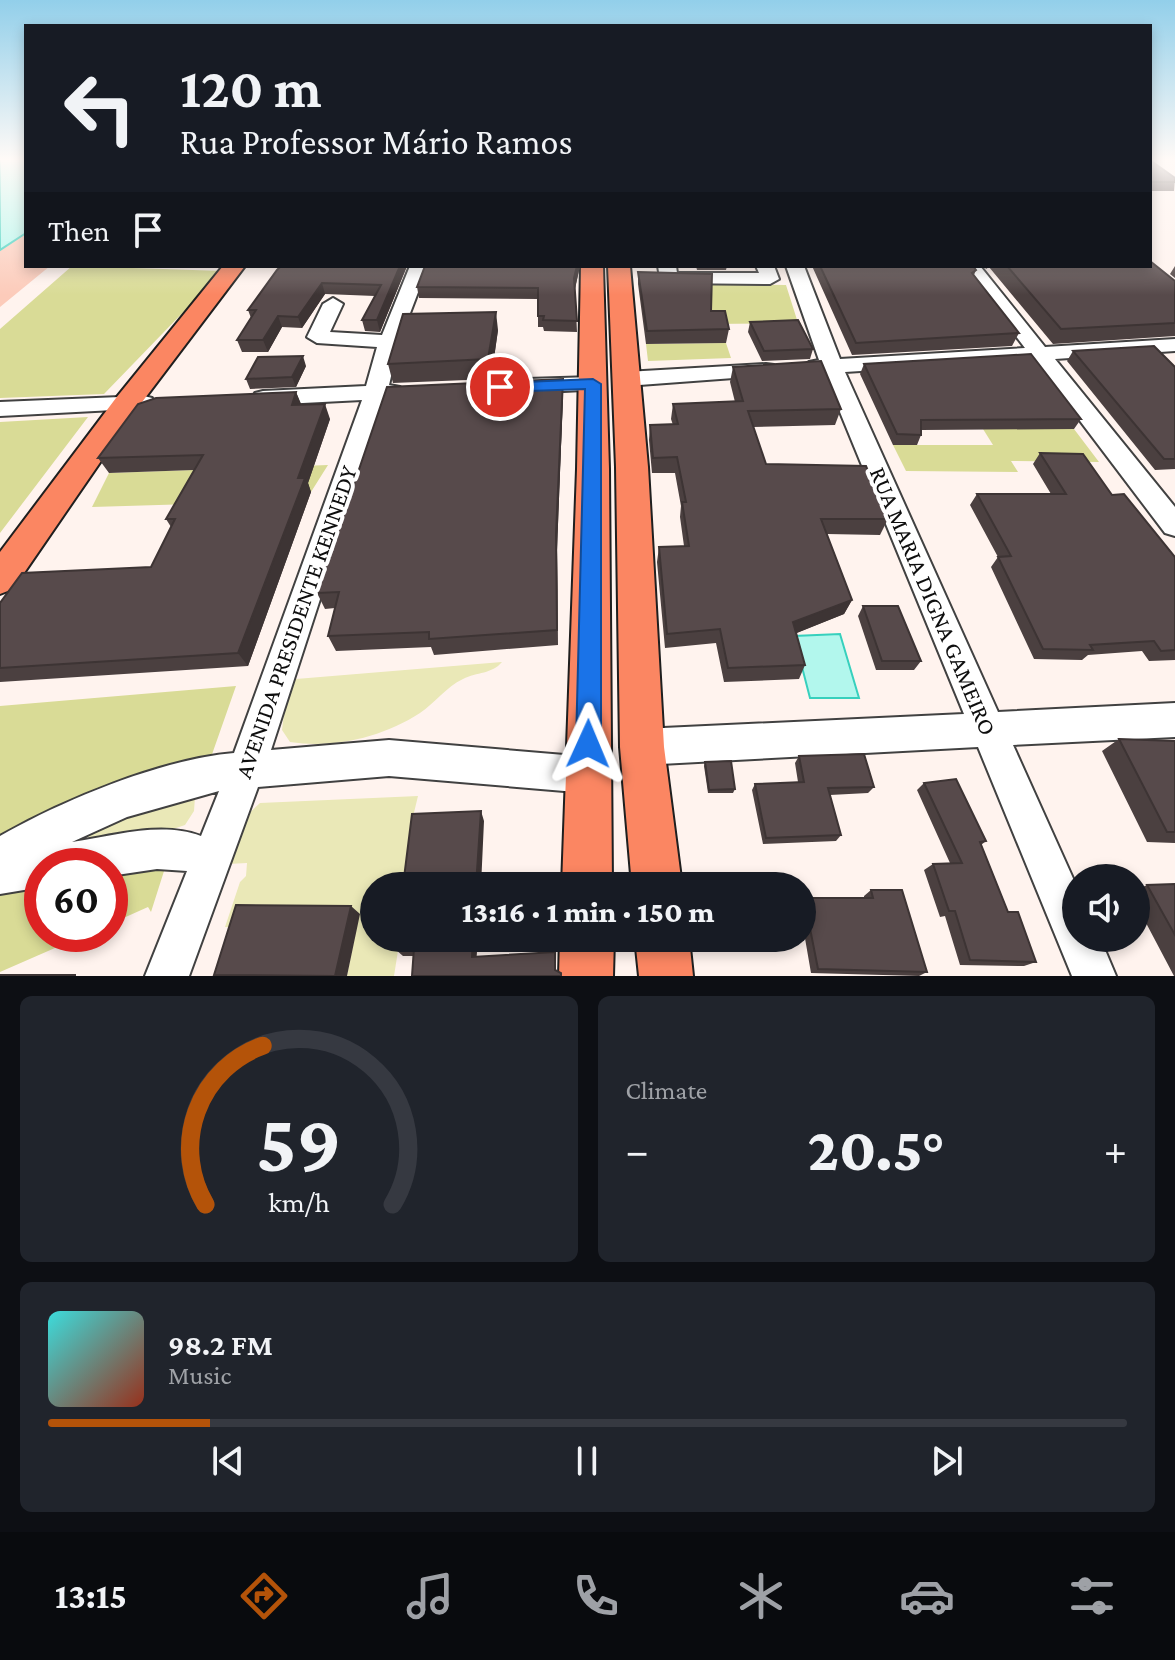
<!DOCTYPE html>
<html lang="en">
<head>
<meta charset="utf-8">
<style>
	body { margin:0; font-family:"Crimson Pro",serif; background:#20242c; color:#f1f3f6; height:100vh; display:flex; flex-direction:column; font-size:30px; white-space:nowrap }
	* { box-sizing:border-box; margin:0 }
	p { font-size:26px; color:#9ea1a6 }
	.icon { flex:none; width:44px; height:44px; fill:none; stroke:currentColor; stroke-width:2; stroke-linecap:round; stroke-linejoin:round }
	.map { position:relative; height:976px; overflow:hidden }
	.side { display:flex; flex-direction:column; gap:20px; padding:20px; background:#0d0f14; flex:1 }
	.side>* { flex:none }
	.top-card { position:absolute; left:24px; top:24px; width:1128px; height:244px; border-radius:0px; box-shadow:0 4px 12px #0003; background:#171b24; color:#f1f3f6; overflow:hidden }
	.buttons { position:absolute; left:1062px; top:864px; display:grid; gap:16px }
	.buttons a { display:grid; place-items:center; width:88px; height:88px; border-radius:50%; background:#171b24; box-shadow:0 4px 12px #0003; font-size:40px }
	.speed { position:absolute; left:24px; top:848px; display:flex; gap:16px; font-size:40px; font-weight:700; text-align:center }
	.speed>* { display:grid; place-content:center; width:104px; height:104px; border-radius:50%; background:#171b24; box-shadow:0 4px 12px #0003; line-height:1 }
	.speed .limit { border:12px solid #d22; background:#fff; color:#111 }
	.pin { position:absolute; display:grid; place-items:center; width:68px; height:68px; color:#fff; margin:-34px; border:4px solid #fff; border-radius:50%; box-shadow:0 2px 8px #0007 }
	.me { position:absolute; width:88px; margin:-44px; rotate:1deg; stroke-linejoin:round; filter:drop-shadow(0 0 6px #0008) }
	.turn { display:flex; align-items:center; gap:28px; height:168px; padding:0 24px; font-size:36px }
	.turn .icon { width:104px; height:104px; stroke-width:2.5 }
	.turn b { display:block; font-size:56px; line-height:68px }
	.then { display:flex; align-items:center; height:76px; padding:0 24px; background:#0003; gap:16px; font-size:30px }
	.big { font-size:60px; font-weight:800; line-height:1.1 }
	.side .card { flex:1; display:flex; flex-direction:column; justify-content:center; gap:12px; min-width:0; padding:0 28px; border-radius:12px; background:#20242c }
	.side .dial { align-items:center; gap:0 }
	.dial svg { height:208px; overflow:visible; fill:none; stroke:#363941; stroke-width:7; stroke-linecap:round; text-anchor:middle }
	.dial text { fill:#f1f3f6; stroke:none }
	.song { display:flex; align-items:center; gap:24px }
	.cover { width:96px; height:96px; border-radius:12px; background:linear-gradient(135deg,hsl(180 70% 55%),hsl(10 70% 35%)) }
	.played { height:8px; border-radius:4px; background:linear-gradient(90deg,#b45309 15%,#363941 15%) }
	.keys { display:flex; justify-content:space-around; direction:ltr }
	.heat { display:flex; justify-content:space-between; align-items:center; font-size:44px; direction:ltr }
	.side .tiles { flex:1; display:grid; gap:20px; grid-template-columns:1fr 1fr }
	.card:last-child { grid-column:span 2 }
	.trip { position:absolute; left:360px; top:872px; width:456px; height:80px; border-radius:40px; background:#171b24; box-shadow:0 4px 12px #0003; font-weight:800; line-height:80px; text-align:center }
	.menu { display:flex; height:128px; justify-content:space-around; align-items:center; background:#090b0e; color:#9ea1a6 }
	.menu .icon { width:56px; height:56px }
	.menu .on { color:#b45309 }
	.menu b { font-size:36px; color:#f1f3f6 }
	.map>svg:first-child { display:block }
	.green { fill:#eae8b7 }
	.forest { fill:#d9db96 }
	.sand { fill:#fccbba }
	.water { fill:#b2f7ed; stroke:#37d0bd; stroke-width:2 }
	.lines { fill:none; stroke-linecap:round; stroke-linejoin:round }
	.minor-casing { stroke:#414141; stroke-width:4 }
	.major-casing { stroke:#1f1f1f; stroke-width:4 }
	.minor { fill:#fff; fill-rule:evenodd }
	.major { fill:#fb8662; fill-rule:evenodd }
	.wall { fill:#4b4040 }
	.shaded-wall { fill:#3d3434 }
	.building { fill:#574a4b; stroke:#3d3434; stroke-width:2 }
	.route { fill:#1a73e8; stroke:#114b97; stroke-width:2 }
	.labels { text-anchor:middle; stroke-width:8; stroke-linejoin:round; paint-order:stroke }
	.street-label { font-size:24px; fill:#0e0e0e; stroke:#fff }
</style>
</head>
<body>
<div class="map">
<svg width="1175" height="976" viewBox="0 0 1175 976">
	<rect width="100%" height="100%" fill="#fff3ee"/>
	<!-- green -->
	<path class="green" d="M502,662C492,674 477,672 463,679C446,687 435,703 420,713C383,737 334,749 290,742L282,730L287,688L296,679Z
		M418,796L411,825L408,886H374V938H400L394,976H347L359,914L245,928L225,927L240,882L246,876L247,863L228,864L246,816L260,803Z
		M195,797L194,811L185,825L161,833L79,838L89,826Z"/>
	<!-- forest -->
	<path class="forest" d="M72,266L223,271L104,394L0,398V329Z
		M710,284L786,285L798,323L709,324Z
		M726,343L731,358L648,361L646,344Z
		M88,417L0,533V422Z
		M983,429H1074L1099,462L1011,461L1018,472L906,471L893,445H993Z
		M328,465L311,492L192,504L92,507L109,473Z
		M236,686L210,760L0,839V706Z
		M165,868L151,912L148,907L110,924V871Z
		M42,887V934H87L0,972V895Z"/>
	<!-- sand -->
	<path class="sand" d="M26,233V266H50L0,307V250Z"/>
	<!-- water -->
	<path class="water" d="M0,158H26V233L0,250Z
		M840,634L859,698H810L794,636Z"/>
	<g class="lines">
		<!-- minor casing -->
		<g class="minor-casing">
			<path id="minor" d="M410,266H428L399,342L389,385L400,387L403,392L400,397L385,399L271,750L389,740L588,757L601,762L606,775L601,788L588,793L389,776L258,787L189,976H145L187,871L157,869L110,876V866H42V887L0,894V836C63,800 162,759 234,753L362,400L263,405L255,403L252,398L255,393L263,391L366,386L377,347L317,343L307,337L323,304L333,298L343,304L330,332L382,335ZM219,791L201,836C161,821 114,836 72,842L127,817Z
				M658,266H676L677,273H759L756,266H774L779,279L770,284L669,283L660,278Z
				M786,266H804L840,359L1025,348L962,266H980L1045,347L1175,339V351L1055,359L1175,507V536L1165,533L1034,360L845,372L998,712L1175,703V737L1013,745L1076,885V938H1100L1116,976H1072L978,747L642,765L629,760L624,747L629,734L642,729L964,714L824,373L809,372L806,367L809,362L819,360Z
				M766,364L774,365L777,370L774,375L626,386L615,379L626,372Z
				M593,377L601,379L604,384L601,389L527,393L516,386L527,379Z
				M144,396L152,398L155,403L152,408L0,416V402Z"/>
		</g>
		<!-- major casing -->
		<g class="major-casing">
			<path id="major" d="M223,266H245L136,410L13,589L0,594V552L116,398Z
				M581,266H603L609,469L612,886H562L577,469Z
				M608,266H630L648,467L664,747L682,886H632L620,747L616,467Z
				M560,938H614L613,976H559Z
				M635,938H689L693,976H639Z"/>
		</g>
		<!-- minor -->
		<use href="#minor" class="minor"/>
		<!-- major -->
		<use href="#major" class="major"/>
	</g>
	<!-- wall -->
	<path class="wall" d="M1150,160L1175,178L1174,191H1150Z
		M117,266H177L175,268L117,267Z
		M281,266H407L380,332L365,331L362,320L375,296L325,294L302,328L282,327L268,352H242L237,340L251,318L248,310Z
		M580,266L575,288L577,332L544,331L543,327H538V299L419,298L417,287Z
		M696,266H727L726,270H697Z
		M812,266H973L976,270L974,275L1019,333L1012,346L852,355Z
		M984,266H1150L1175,281V336L1053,344L989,267L986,269Z
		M1175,266V278L1170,274Z
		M638,272L711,311L729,329L726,343L646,344L638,284Z
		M750,322L813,349L810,359L762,361L748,332Z
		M498,330L491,379L393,383L388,364Z
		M1073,351L1175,367V469L1155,470L1067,361Z
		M864,364L1081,419L1074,429L921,430V435L917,445H893L860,374Z
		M306,366L296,387L250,389L246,379Z
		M733,367L841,409L835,425L753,427L766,464L888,519L880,535L827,534L852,600L844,614L796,633L805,665L799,679L724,682L716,643L665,648L657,562L659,547L684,546L680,517L681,506L675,473H652L649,440L650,425H673L671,419L673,404L735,402L730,382Z
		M563,379V395L557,550L558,645L434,655L431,647L336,651L328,636L335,608L325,609L317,593Z
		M296,392L301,405L330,419L308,483L311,492L248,666L0,682V603L151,567L171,527L166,519L194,470L109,473L98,458Z
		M1040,453L1112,495L1175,557V660L1149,661L1142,651L1088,655L1082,660L1034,659L991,567L998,557L970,505L977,494H1051L1033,464Z
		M863,606L921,661L914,670H876L858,616Z
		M1119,739L1175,741V843L1147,842L1102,751Z
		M799,756L874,787L868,793L830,795L841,835L836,841L763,844L752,790L755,784L798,782L795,763Z
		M705,762L735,789L733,793H708L704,766Z
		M924,783L986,841L981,845L1008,912L1036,962L1024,966L960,965L945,916L940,917L924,870L933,864L950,863L917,790Z
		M1175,884V976H1174L1136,904V890L1147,885Z
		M871,890L927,972L919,976L811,973L802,921V900L804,898H864V896Z
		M397,938H478L476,957L555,952L556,970L561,973V976H412L414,956H403L395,949Z"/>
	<!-- shaded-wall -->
	<path class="shaded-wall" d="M400,266H407L380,332L377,320Z
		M577,266H580L575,289L574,278Z
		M322,283L325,294L302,328L298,317Z
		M496,312L498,330L491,379L488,359Z
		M278,316L282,327L268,352L263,340Z
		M303,356L306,366L296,387L292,377Z
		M563,379V395L557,550L558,645L556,534Z
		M296,392L302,406L292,405Z
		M325,404L330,419L308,483L311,492L248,666L238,653L298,478Z
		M852,600L844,614L787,637L793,622Z
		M481,811L484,821L481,886H476Z
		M351,906L360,914L347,976H335Z
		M473,938H478L476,964L472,957Z"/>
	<!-- building -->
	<path class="building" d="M1150,160L1175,178V182H1150Z
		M1150,261L1175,281V323L1061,329L1007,266H1150Z
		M281,266H400L377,320H362L381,285L322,283L298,317L278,316L263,340H237L256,310H248L277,270Z
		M425,266H577L574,278L577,321L543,320L544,316H538V288L417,287Z
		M820,266H973L976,270L972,273L1019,333L856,343Z
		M638,272L712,274L711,311H725L729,329L647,331Z
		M496,312L488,359L388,364L403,314Z
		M798,320L813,349L764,351L750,322Z
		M1154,346L1175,367V459H1164L1073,351Z
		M1031,354L1081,419L921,420V435L897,434L864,364Z
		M303,356L292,377L246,379L258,357Z
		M821,361L841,409L748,411L766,464L866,466L888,519H821L852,600L793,622L805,665L728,668L720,629L667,634L659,547L689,546L682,502H686L677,457L653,458L650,425L678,424L673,404L743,401L733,367Z
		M563,379L556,534L557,630L429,639V632L328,636L339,592L317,593L387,387Z
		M296,392L292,405L325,404L298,478H305L238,653L0,668V603L22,573L151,567L175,519H166L203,455L98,458L138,404L156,398Z
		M1040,453L1083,454L1112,495L1124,494L1175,557V650L1161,651L1154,641L1090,645L1093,650L1043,649L998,557L1011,556L977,494H1066Z
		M863,606H898L921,661H882Z
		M1119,739L1175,741V832H1167Z
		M864,754L874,787L828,788L841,835L766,838L755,784L804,782L799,756Z
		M731,761L735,789L709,790L705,762Z
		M956,779L986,841L980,842L1008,912H1018L1036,962L970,960L955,911H949L933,864L962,863L924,783Z
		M481,811L476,886H403L412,814Z
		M1175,884V935L1147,885Z
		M871,890H902L927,972L818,969L804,898H873Z
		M236,905L351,906L335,976L214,975Z
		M397,938H473L472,957L555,952V970L561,973V976H412L414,948L395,949Z
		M0,975H75V976Z"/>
	<!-- sky -->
	<linearGradient id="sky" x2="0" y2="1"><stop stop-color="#92cfea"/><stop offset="0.54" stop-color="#fffaf7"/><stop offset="1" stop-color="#fffaf7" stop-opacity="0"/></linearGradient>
	<rect width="1175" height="295" fill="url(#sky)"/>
	<!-- route -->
	<path class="route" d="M593,379L601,384V744L597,753L588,757L580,753L576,744L585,389L500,392L492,387L500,383Z"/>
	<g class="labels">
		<!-- street labels -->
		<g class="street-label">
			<text transform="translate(933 601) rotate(67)" y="8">RUA MARIA DIGNA GAMEIRO</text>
			<text transform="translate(296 622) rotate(-71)" y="8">AVENIDA PRESIDENTE KENNEDY</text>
		</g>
	</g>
</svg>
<div class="buttons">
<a><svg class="icon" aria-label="sound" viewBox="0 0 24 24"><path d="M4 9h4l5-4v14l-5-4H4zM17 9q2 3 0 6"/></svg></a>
</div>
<div class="speed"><div class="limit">60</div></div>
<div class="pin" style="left:500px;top:387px;background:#d93025"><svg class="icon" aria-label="arrive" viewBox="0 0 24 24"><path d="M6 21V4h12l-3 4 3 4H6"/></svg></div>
<svg class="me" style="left:588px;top:744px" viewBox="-20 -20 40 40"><path d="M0-17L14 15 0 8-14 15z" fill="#1a73e8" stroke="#fff" stroke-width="4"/></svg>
<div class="trip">13:16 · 1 min · 150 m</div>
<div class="top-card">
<div class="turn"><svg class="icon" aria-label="left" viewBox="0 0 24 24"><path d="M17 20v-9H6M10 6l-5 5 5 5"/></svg><div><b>120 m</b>Rua Professor Mário Ramos</div></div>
<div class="then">Then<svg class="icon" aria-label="arrive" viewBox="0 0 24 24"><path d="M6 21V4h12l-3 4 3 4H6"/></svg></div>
</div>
</div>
<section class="side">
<div class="tiles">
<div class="card dial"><svg viewBox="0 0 100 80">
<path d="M14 69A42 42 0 1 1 86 69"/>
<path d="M14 69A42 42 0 0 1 36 8" stroke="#b45309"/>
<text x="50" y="56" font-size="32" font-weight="700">59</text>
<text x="50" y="72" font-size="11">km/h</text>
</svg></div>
<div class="card"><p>Climate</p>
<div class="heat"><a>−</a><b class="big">20.5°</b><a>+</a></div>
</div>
<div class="card">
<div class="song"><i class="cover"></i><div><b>98.2 FM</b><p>Music</p></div></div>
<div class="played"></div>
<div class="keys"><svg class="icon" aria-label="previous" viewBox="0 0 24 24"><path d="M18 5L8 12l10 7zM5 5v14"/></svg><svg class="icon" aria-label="pause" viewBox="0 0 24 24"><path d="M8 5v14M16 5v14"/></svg><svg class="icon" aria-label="next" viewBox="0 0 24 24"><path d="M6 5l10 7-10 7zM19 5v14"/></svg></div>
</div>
</div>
</section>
<nav class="menu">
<b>13:15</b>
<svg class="icon on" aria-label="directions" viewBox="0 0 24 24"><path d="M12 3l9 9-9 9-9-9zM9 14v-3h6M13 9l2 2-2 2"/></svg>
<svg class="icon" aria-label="music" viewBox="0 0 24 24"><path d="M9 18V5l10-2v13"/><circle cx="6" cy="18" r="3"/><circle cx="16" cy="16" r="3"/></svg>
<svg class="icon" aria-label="phone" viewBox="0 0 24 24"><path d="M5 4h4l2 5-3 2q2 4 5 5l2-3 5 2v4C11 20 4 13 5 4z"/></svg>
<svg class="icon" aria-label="climate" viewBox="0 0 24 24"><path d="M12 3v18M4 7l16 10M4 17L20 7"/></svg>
<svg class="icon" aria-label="car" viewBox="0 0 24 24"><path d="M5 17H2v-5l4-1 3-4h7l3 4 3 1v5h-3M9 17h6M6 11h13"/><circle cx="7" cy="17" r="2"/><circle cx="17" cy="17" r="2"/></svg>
<svg class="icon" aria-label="filters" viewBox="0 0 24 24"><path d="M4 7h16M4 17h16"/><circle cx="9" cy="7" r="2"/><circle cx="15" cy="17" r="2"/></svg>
</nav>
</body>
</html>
